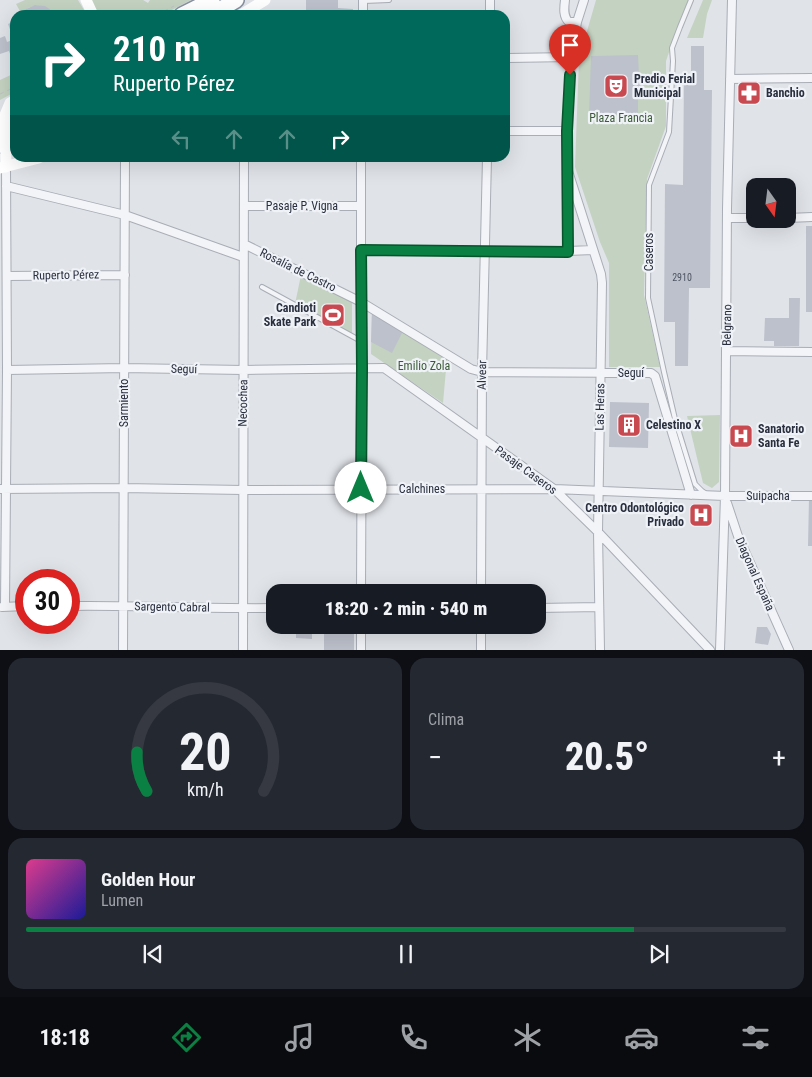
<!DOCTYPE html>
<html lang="es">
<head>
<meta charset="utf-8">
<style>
	body { margin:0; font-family:"Roboto Condensed",sans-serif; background:#242831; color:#f1f3f6; height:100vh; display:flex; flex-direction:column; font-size:19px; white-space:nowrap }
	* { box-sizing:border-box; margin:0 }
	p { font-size:16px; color:#9ea1a6 }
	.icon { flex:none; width:28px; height:28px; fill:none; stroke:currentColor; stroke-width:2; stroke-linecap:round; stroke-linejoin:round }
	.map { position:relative; height:650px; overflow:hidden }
	.side { display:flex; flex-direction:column; gap:8px; padding:8px; background:#0d0f14; flex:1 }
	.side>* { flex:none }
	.banner { position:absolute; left:10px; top:10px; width:500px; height:152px; border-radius:15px; box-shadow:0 5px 20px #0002; background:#00695c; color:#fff; overflow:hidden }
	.needle { width:32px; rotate:166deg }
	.buttons { position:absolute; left:746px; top:178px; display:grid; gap:10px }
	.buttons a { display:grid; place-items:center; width:50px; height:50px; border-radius:10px; background:#171b24; box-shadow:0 5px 20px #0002; font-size:25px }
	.speed { position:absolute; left:15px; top:569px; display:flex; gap:10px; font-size:25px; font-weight:700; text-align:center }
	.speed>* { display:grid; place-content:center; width:65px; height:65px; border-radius:50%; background:#171b24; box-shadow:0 5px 20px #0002; line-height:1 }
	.speed .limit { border:8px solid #d22; background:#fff; color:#111 }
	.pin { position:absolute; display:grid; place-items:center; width:42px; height:42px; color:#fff; margin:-51px -21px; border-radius:50% 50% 50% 0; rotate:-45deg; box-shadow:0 0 5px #0007 }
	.pin .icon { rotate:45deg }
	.me { position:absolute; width:55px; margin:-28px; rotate:0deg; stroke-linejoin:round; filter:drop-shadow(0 0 4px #0008) }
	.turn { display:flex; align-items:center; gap:18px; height:105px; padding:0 20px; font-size:22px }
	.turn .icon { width:65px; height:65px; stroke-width:2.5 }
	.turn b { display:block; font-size:35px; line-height:42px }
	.lanes { display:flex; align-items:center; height:48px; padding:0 20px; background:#0003; justify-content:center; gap:25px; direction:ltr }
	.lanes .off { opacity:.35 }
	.big { font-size:38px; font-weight:800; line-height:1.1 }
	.side .widget { flex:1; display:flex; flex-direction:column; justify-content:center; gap:8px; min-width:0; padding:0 18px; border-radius:15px; background:#242831 }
	.side .dial { align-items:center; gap:0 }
	.dial svg { height:130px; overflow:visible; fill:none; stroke:#363941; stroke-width:7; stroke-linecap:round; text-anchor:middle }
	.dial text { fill:#f1f3f6; stroke:none }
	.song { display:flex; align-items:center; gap:15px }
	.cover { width:60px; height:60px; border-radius:8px; background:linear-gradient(135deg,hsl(330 70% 55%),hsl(240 70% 35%)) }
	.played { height:5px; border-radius:2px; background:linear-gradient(90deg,#0b8043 80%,#363941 80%) }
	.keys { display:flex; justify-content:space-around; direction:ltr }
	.heat { display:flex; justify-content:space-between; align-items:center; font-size:28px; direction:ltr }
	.side .tiles { flex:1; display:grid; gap:8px; grid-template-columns:1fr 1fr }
	.widget:last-child { grid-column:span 2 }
	.trip { position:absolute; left:266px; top:584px; width:280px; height:50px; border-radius:15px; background:#171b24; box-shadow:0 5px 20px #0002; font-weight:800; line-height:50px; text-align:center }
	.dock { display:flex; height:80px; justify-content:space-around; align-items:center; background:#090b0e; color:#9ea1a6 }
	.dock .icon { width:35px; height:35px }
	.dock .on { color:#0b8043 }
	.dock b { font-size:22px; color:#f1f3f6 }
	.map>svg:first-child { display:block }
	.green { fill:#c4d2c1 }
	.building { fill:#bdc1cb }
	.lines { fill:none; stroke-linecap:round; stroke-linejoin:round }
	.lane-casing { stroke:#a9adb5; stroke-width:6 }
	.street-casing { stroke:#a9adb5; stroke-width:10 }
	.highway-casing { stroke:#888f9f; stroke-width:18 }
	.path { stroke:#bec1c7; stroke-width:1; stroke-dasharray:4 4; stroke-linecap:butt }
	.lane { stroke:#f3f4f7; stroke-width:4 }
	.street { stroke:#f3f4f7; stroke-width:8 }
	.secondary { stroke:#fff; stroke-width:11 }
	.highway { stroke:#fff; stroke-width:15 }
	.route-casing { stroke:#07532c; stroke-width:12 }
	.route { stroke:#0b8043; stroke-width:9 }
	.labels { text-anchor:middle; stroke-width:4.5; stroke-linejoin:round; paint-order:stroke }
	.number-label { font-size:10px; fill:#4e5462 }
	.poi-label { font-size:12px; font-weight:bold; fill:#292f3f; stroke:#eff2f6; text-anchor:start }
	.park-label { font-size:12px; fill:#3b5a37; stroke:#eff2f6 }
	.street-label { font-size:12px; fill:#292f3f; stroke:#eff2f6 }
</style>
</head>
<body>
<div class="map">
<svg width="812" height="650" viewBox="0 0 812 650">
	<rect width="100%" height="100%" fill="#e0e3e8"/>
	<!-- green -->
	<path class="green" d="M25,0H78L87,15H52L51,10C40,4 31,4 21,13L16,4Z
		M90,0H143L148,3L150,0H191L162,15H98Z
		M596,0H689L681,17L666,61V126L647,179L644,295L660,367H609V263L600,242L575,167L579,59Z
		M703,0H712L707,14L703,38H687Z
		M15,73V92L0,100V80Z
		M301,275L352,300V335L295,304Z
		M372,311L447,358L443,403L371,354Z
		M720,415L719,482L712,488L703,483L687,416Z"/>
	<!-- building -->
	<path class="building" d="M306,0H338V8L353,9V15H306Z
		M35,5L45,6L51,10L52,15H22L21,13L26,9Z
		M15,21V34L12,35L8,24Z
		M5,36L7,42L15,39V68L9,51L0,54V38Z
		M691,46H704V90H712L710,288H689L688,366H675V322H664L665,184L683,185L684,74H691Z
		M638,55L639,76H642L641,96H638V114L589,115L591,56Z
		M806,226H812V312H806Z
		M789,298H800L799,346H774V341H764L765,318H789Z
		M372,311L403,331L392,353L371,342Z
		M610,402L649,403L648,448L609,447Z
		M809,498H812V546H808Z
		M296,625H312V639L296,638Z
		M324,625H354V650H324Z
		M757,627H767L771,634L768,645L755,643Z"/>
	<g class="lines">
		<!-- lane casing -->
		<g class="lane-casing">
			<path id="lane" d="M691,0L680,27L672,48L673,61L669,132L649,185L648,298L664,372L675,419L695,484L702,491L705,493
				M364,1L389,0
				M262,287L361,341"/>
		</g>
		<!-- street casing -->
		<g class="street-casing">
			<path id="street" d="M565,0C564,8 563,17 569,22H577
				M584,0L577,22L571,57L567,131L568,171L601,274L602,283L598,532L600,650
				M363,15V0
				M490,15V0
				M505,58L571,57
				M730,79L812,78
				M505,131H567
				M361,158V341L362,368L361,592
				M568,178V251
				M6,186L125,215L243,257
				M244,206H361
				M727,218H755
				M788,218L812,217
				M244,244L361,302L471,369L482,372L651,373L655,376L691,495
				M361,250L568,251L593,250
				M7,276L125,275
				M726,351L812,352
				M7,370L124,368L244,370L384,368L554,489L598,532L710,650
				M0,489L123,488L243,490L554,489L725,496H812
				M727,503L738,536L789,650
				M481,592L482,372L487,158
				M69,606C138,605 206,609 275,608
				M2,607L26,606
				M5,607L7,370L6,167
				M538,608L599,607
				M361,625V650
				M123,650L125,158
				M243,650L244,158
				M481,650V625
				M720,650L725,496L727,209L732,0"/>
		</g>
		<!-- highway casing -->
		<g class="highway-casing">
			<path id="highway" d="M182,15L212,0
				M211,15L236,0
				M0,128L15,124
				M0,145L15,142"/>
		</g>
		<!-- path -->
		<path class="path" d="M157,15L174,6
			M0,94L15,87"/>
		<!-- lane -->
		<use href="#lane" class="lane"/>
		<!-- street -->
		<use href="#street" class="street"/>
		<!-- secondary -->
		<path class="secondary" d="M86,0L93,15
			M241,15L265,0
			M6,167L5,115L10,103L15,100
			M0,168L39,158"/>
		<!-- highway -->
		<use href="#highway" class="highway"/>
	</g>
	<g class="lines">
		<!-- route casing -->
		<g class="route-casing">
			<path id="route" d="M361,488L362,368L361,250L568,252L567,131L570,75"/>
		</g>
		<!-- route -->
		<use href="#route" class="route"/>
	</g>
	<!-- icons -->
	<defs>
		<g id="theatre-square" transform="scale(1.25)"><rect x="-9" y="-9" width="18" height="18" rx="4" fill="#c94951" stroke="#eff2f6"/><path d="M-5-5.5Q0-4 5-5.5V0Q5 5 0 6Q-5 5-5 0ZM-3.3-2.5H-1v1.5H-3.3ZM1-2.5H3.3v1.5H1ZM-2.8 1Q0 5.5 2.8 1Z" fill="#fff"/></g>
		<g id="pharmacy-square" transform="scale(1.25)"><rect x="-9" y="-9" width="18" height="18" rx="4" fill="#c94951" stroke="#eff2f6"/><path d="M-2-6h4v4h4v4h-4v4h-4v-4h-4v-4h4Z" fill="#fff"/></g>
		<g id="stadium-square" transform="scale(1.25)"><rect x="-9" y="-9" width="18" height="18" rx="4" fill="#c94951" stroke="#eff2f6"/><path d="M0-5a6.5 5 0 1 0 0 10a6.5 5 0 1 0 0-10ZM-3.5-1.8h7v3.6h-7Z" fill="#fff"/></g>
		<g id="building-square" transform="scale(1.25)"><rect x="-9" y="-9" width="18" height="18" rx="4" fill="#c94951" stroke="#eff2f6"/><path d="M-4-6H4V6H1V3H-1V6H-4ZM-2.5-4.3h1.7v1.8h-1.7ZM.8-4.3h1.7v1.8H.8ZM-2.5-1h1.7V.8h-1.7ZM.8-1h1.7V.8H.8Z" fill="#fff"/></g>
		<g id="hospital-square" transform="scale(1.25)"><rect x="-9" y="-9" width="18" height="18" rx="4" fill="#c94951" stroke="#eff2f6"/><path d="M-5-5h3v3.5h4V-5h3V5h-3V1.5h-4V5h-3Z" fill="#fff"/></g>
	</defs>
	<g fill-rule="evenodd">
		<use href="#theatre-square" x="616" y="86"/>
		<use href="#pharmacy-square" x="749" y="93"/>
		<use href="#stadium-square" x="333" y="315"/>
		<use href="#building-square" x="629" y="425"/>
		<use href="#hospital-square" x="741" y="436"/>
		<use href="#hospital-square" x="701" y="515"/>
	</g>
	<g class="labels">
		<!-- number labels -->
		<g class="number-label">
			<text x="682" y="281">2910</text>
		</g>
		<!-- poi labels -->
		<g class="poi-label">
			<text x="634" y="83">Predio Ferial<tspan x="634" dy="14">Municipal</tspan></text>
			<text x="766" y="97">Banchio</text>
			<text x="316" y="312" text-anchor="end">Candioti<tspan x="316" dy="14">Skate Park</tspan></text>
			<text x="646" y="429">Celestino X</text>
			<text x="758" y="433">Sanatorio<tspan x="758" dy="14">Santa Fe</tspan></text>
			<text x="684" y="512" text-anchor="end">Centro Odontológico<tspan x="684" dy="14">Privado</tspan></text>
		</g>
		<!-- park labels -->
		<g class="park-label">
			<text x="621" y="122">Plaza Francia</text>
			<text x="424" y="370">Emilio Zola</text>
		</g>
		<!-- street labels -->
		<g class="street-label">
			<text x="302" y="210">Pasaje P. Vigna</text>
			<text transform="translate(649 252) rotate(-90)" y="4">Caseros</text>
			<text transform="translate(298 270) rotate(26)" y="4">Rosalía de Castro</text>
			<text transform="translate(66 275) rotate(-1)" y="4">Ruperto Pérez</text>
			<text transform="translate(727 325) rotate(-89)" y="4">Belgrano</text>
			<text transform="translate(184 369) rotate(1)" y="4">Seguí</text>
			<text x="631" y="377">Seguí</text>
			<text transform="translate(482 375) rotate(-89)" y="4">Alvear</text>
			<text transform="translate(124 403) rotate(-90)" y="4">Sarmiento</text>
			<text transform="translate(243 403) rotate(-89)" y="4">Necochea</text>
			<text transform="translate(600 407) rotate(-89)" y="4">Las Heras</text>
			<text transform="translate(526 470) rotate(36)" y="4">Pasaje Caseros</text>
			<text x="422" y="493">Calchines</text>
			<text x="768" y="500">Suipacha</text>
			<text transform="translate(755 574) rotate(66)" y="4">Diagonal España</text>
			<text transform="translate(172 607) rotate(1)" y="4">Sargento Cabral</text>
		</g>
	</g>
</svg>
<div class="buttons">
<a><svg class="needle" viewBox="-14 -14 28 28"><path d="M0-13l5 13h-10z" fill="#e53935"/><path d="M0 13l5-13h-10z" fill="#9ea1a6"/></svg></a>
</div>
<div class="speed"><div class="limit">30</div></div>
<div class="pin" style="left:570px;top:75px;background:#d93025"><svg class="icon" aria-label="arrive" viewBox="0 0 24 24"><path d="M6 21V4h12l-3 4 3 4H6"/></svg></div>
<svg class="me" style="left:361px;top:488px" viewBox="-20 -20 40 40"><circle r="19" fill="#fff"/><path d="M0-13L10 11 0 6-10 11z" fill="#0b8043"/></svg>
<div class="trip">18:20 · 2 min · 540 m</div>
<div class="banner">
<div class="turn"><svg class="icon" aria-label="right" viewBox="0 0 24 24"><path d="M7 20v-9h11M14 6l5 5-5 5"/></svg><div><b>210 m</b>Ruperto Pérez</div></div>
<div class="lanes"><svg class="icon off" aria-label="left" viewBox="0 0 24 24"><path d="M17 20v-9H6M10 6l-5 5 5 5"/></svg><svg class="icon off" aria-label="ahead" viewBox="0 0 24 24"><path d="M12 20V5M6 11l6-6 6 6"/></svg><svg class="icon off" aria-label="ahead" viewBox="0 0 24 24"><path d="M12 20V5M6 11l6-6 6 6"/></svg><svg class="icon" aria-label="right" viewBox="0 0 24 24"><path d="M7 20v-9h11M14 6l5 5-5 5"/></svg></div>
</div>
</div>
<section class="side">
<div class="tiles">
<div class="widget dial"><svg viewBox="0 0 100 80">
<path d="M14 69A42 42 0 1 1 86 69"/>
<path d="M14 69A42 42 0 0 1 8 45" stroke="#0b8043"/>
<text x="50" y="56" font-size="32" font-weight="700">20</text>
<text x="50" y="72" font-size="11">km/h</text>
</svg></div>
<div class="widget"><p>Clima</p>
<div class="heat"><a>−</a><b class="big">20.5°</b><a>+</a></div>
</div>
<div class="widget">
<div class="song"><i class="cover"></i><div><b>Golden Hour</b><p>Lumen</p></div></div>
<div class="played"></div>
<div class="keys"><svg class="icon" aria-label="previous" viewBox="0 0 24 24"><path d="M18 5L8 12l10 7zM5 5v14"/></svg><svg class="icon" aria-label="pause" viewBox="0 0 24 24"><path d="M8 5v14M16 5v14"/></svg><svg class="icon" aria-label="next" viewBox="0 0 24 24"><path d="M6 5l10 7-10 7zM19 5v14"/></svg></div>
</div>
</div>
</section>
<nav class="dock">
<b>18:18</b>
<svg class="icon on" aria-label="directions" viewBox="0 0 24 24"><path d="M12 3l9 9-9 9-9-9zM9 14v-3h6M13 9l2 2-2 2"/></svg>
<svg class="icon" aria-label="music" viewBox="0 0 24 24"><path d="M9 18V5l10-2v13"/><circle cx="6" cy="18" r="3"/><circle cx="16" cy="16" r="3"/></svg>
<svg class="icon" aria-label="phone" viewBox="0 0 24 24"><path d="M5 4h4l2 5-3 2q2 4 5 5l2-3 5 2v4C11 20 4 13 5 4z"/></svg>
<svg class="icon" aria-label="climate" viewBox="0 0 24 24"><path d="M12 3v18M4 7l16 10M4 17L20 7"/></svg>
<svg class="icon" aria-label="car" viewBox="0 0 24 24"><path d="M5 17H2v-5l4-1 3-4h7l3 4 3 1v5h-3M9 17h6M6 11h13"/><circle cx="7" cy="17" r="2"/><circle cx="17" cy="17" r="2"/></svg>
<svg class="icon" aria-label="filters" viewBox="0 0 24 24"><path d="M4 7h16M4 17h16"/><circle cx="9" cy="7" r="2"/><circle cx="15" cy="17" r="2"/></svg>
</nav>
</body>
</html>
